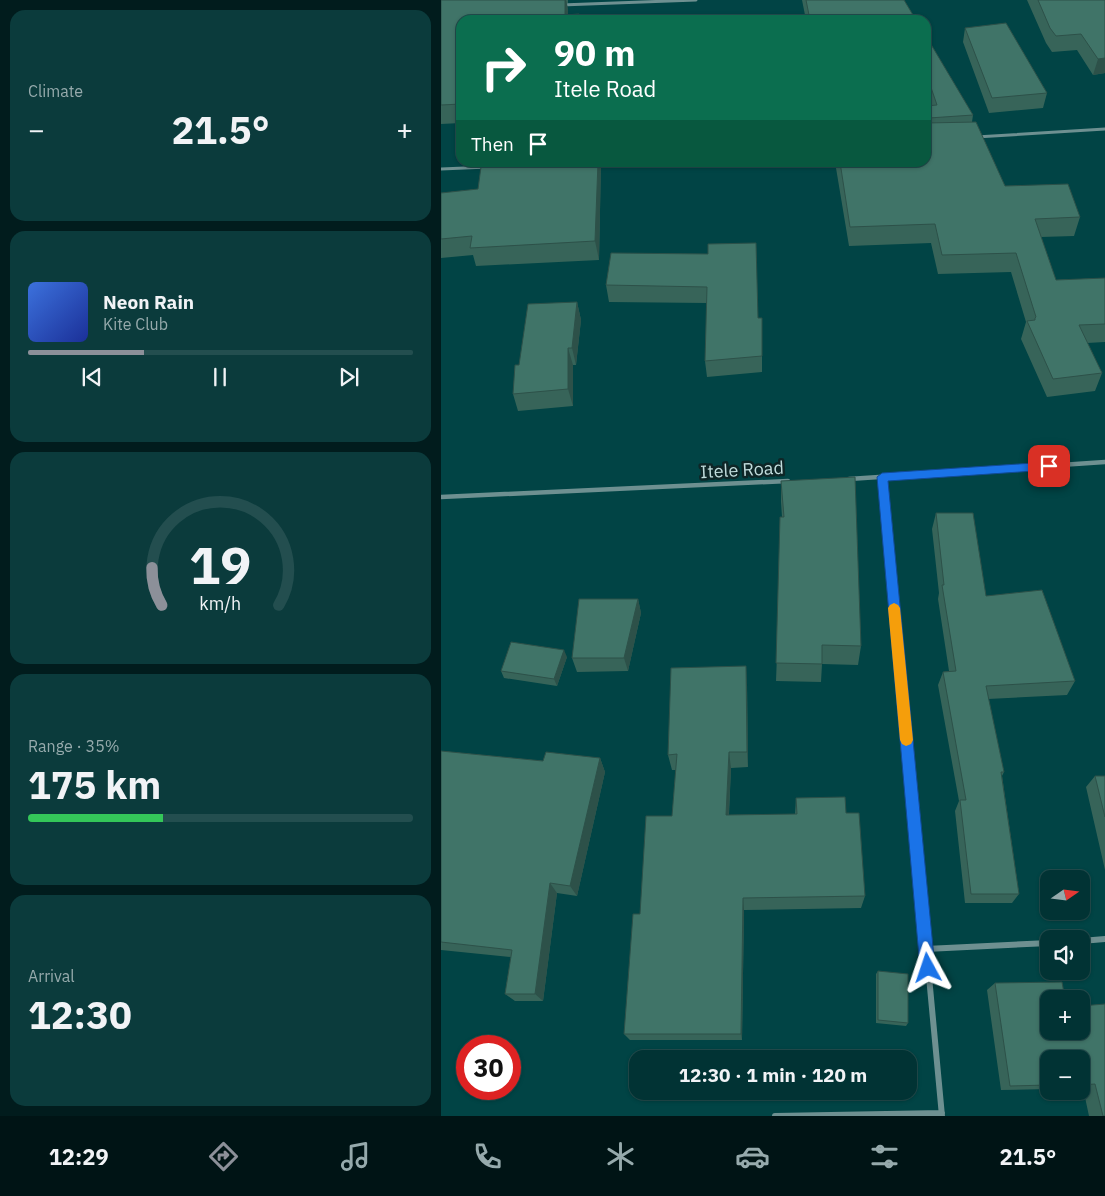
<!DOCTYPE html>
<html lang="en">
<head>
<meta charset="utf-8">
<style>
	body { margin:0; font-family:"IBM Plex Sans",sans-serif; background:#0b3b3c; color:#f1f3f6; height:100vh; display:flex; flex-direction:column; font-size:19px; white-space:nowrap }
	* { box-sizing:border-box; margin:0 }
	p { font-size:16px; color:#96aaac }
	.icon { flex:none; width:28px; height:28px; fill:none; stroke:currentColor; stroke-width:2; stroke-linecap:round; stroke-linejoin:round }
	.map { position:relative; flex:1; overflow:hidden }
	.drawer { display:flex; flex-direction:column; gap:10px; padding:10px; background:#011c1d; width:441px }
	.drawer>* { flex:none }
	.top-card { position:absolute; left:15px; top:15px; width:475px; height:152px; border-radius:15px; box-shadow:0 1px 4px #0004,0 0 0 1px #234e4f; background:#0b6e4f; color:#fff; overflow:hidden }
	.needle { width:32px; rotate:76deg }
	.tools { position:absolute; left:599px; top:870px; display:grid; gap:10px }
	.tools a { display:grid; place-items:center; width:50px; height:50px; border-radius:10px; background:#013334; box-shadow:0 1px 4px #0004,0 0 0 1px #234e4f; font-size:25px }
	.speed { position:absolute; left:15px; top:1035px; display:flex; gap:10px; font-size:25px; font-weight:700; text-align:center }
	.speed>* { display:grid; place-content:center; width:65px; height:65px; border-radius:50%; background:#013334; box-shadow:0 1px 4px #0004,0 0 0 1px #234e4f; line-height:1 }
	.speed .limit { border:8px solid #d22; background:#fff; color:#111 }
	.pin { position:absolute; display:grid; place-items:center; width:42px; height:42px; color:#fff; margin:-21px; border-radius:10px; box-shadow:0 2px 8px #0006 }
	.me { position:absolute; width:55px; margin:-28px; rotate:355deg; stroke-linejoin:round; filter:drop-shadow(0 0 4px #0008) }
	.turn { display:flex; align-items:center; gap:18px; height:105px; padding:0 15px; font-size:22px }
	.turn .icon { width:65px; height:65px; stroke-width:2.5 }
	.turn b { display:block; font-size:35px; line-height:42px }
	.then { display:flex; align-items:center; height:48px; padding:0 15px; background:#0003; gap:10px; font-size:19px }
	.big { font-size:38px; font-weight:700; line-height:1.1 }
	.drawer .card { flex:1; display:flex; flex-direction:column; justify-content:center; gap:8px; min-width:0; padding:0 18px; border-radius:15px; background:#0b3b3c }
	.drawer .dial { align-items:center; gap:0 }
	.dial svg { height:130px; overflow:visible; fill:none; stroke:#234e4f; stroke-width:7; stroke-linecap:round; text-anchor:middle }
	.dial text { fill:#f1f3f6; stroke:none }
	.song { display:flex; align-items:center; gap:15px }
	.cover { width:60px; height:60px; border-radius:8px; background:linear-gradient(135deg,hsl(220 70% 55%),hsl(230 70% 35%)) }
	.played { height:5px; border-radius:2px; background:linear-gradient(90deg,#8c9099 30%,#234e4f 30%) }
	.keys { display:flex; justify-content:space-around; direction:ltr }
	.heat { display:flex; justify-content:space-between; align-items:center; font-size:28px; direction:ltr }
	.charge { height:8px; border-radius:4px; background:linear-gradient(90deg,#34c759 35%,#234e4f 0) }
	.trip { position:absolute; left:188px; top:1050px; width:288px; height:50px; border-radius:15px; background:#013334; box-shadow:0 1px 4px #0004,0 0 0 1px #234e4f; font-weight:700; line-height:50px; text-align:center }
	.menu { display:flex; height:80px; justify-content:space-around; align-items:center; background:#001415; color:#96aaac }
	.menu .icon { width:35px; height:35px }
	.menu .current { color:#8c9099 }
	.menu b { font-size:22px; color:#f1f3f6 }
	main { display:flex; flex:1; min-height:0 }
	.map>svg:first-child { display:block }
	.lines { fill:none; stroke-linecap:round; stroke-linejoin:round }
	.street-far2 { stroke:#6e9091; stroke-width:3 }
	.street-far1 { stroke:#6e9091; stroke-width:4.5 }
	.street { stroke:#6e9091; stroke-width:6 }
	.wall { fill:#376459 }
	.shaded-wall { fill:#2d5149 }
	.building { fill:#407468; stroke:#2d5149 }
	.route { fill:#1a73e8; stroke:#114b97 }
	.slow { fill:#f59e0b }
	.labels { text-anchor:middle; stroke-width:5; stroke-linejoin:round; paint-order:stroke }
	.street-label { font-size:18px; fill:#c0dcdc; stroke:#0e2627 }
</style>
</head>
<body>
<main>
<section class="drawer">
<div class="card"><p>Climate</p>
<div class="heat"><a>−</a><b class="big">21.5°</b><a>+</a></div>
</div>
<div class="card">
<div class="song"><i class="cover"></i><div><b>Neon Rain</b><p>Kite Club</p></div></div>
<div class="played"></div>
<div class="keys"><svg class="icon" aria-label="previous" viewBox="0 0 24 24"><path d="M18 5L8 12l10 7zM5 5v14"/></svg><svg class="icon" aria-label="pause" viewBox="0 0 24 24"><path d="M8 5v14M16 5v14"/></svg><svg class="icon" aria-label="next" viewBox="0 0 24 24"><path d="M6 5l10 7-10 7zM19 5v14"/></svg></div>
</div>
<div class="card dial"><svg viewBox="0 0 100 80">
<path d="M14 69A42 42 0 1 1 86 69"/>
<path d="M14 69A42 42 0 0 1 8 46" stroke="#8c9099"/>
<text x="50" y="56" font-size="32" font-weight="700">19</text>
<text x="50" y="72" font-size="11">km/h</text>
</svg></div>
<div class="card"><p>Range · 35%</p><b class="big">175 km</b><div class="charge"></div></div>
<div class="card"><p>Arrival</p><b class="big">12:30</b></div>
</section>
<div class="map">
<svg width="664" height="1116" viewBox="0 0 664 1116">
	<rect width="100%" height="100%" fill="#014445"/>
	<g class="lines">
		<!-- street-far2 -->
		<path class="street-far2" d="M120,5L255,0
			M535,137L664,129
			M65,166L113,162
			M0,169L47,167"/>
		<!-- street-far1 -->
		<path class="street-far1" d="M441,477L456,635
			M408,479L664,462
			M0,497L347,481"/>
		<!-- street -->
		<path class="street" d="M456,633L501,1116
			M640,941L664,939
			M485,949L608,943
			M334,1116L501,1113"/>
	</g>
	<!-- wall -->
	<path class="wall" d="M0,0H127V3H126L127,15L20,20V123L0,124Z
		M361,0H463L475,20H365Z
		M586,0H664V73L652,75L636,50L611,52L605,43Z
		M524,28L606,93L602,108L548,113L522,42Z
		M485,43L532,115L531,122L564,186L639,217L633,236L600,237L615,280L664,278V342L646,343L661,373L654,391L606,397L580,339L585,322L570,272L497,274L490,243L408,246L394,162H485L487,106L485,100Z
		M116,162H160L158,260L35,266L32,255L0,258V193L37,189Z
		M267,254L317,318L321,334V372L266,377L264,361L266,303L168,302L165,285Z
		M136,302L140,320L135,365H132V406L77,411L72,394L78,365Z
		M340,481L420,646L417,665L381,664L380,682L335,681L341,517L340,502Z
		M495,513L545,596L634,681L626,695L547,699L563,772L561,776L578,894L571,903H524L514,811L518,801L497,685L502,672L508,671L497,599L498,593L491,529Z
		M197,599L200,613L187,671L136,672L131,658Z
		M126,657L116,686L63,678L60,671Z
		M306,684L307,767L290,768L288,815L354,814L355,798L405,813L424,896L420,908L303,910L301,1040H189L183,1034L199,914L231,816L235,770H231L227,755Z
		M0,751L102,761L159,758L164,772L136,896L116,893L102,1001H74L64,994L70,957L0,950Z
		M654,776H664V870L645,787Z
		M437,971L467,1023L465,1026L435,1023V974Z
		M554,983L608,999L640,1031L664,1116H648L642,1088H640V1059H608V1089L560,1090L546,990Z"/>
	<!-- shaded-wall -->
	<path class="shaded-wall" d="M124,0H125L127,9V20L124,15Z
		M664,58V73L652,75L657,59Z
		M157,162H160L158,260L154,241Z
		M136,302L140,320L135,365L131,348Z
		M127,348L132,365V406L127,389Z
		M197,599L200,613L187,671L183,658Z
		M123,650L126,657L116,686L113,679Z
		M305,666L306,684L307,767L306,752Z
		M288,752L290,768L287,829L285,815Z
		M159,758L164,772L136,896L129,886Z
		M109,883L116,893L102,1001L94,994Z
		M302,898L303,910L301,1040L300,1034Z"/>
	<!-- building -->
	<path class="building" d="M0,0H124V15L138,14V20H20V104L0,105Z
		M365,0H463L475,20H369Z
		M597,0H664V58L657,59L640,34L615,36L609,28Z
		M565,23L606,93L551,98L524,28Z
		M488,41L532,115L488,118L485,120V106L496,105L485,73V43Z
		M535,122L564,186L627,184L639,217L594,219L615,280L664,278V324L638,325L661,373L612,379L586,321L594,320V318L595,317L575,253L501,255L494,224L409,227L399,162H485V123Z
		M116,162H157L154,241L29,248L31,236L0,239V193L37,189L40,167Z
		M315,243L317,318H321V356L264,361L266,287L165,285L170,253L267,254V244Z
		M136,302L131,348H127V389L72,394L74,365H78L87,304Z
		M414,477L420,646L381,645V664L335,663L339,517H343L340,481Z
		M495,513H532L545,596L601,590L634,681L545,686L563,772H560L578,894H530L519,800H525L502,672L515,671L501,585H503Z
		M138,599H197L183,658H131Z
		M70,642L123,650L113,679L60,671Z
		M305,666L306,752H288L285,815L356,814L355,798L404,797L405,813H418L424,896L302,898L300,1034H183L192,914H199L205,816H231L236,754L227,755L230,668Z
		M0,751L102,761L105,752L159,758L129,886L109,883L94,994H64L71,950L0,942Z
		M654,776H664V817Z
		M437,971L467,974V1023L437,1020Z
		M621,982L624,999H608V1031H640V1006L664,1004V1116H662L654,1084L640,1085V1059H608V1085L569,1086L554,983Z"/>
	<!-- route -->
	<path class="route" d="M608,462L613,466L608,470L447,481L494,968L492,973L487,975L481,973L479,968L436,477L441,473Z"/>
	<!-- slow -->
	<path class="slow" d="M453,603L457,605L459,608L472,740L470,744L465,746L461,744L459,740L447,608L449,605Z"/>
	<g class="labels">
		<!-- street labels -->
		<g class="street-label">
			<text transform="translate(301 470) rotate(-3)" y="6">Itele Road</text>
		</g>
	</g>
</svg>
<div class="tools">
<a><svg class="needle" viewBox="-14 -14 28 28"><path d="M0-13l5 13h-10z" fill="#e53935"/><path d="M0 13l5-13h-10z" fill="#96aaac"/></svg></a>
<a><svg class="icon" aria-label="sound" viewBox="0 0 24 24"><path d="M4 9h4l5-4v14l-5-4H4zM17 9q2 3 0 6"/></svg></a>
<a>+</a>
<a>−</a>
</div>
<div class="speed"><div class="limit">30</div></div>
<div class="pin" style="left:608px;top:466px;background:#d93025"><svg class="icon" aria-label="arrive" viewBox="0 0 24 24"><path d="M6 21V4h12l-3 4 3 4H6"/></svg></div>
<svg class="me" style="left:487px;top:968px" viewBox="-20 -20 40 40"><path d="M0-17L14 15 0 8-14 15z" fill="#1a73e8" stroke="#fff" stroke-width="4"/></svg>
<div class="trip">12:30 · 1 min · 120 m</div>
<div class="top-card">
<div class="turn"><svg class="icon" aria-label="right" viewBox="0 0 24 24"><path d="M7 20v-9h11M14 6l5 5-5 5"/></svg><div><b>90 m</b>Itele Road</div></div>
<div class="then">Then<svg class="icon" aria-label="arrive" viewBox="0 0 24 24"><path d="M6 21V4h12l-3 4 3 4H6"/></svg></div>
</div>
</div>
</main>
<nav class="menu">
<b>12:29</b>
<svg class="icon current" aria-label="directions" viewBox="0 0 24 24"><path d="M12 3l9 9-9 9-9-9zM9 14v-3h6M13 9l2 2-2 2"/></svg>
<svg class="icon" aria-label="music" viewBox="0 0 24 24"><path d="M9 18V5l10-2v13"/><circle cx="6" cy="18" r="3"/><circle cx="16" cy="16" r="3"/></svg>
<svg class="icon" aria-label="phone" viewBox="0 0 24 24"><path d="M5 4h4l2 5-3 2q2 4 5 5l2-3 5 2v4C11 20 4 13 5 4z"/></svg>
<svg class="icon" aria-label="climate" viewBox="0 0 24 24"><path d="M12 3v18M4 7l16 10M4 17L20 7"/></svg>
<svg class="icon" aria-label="car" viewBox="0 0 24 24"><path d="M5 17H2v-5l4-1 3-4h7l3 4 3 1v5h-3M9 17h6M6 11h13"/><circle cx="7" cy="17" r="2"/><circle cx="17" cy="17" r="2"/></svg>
<svg class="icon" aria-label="filters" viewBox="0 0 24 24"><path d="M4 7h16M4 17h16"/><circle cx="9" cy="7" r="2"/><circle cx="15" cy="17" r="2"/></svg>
<b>21.5°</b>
</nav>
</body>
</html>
